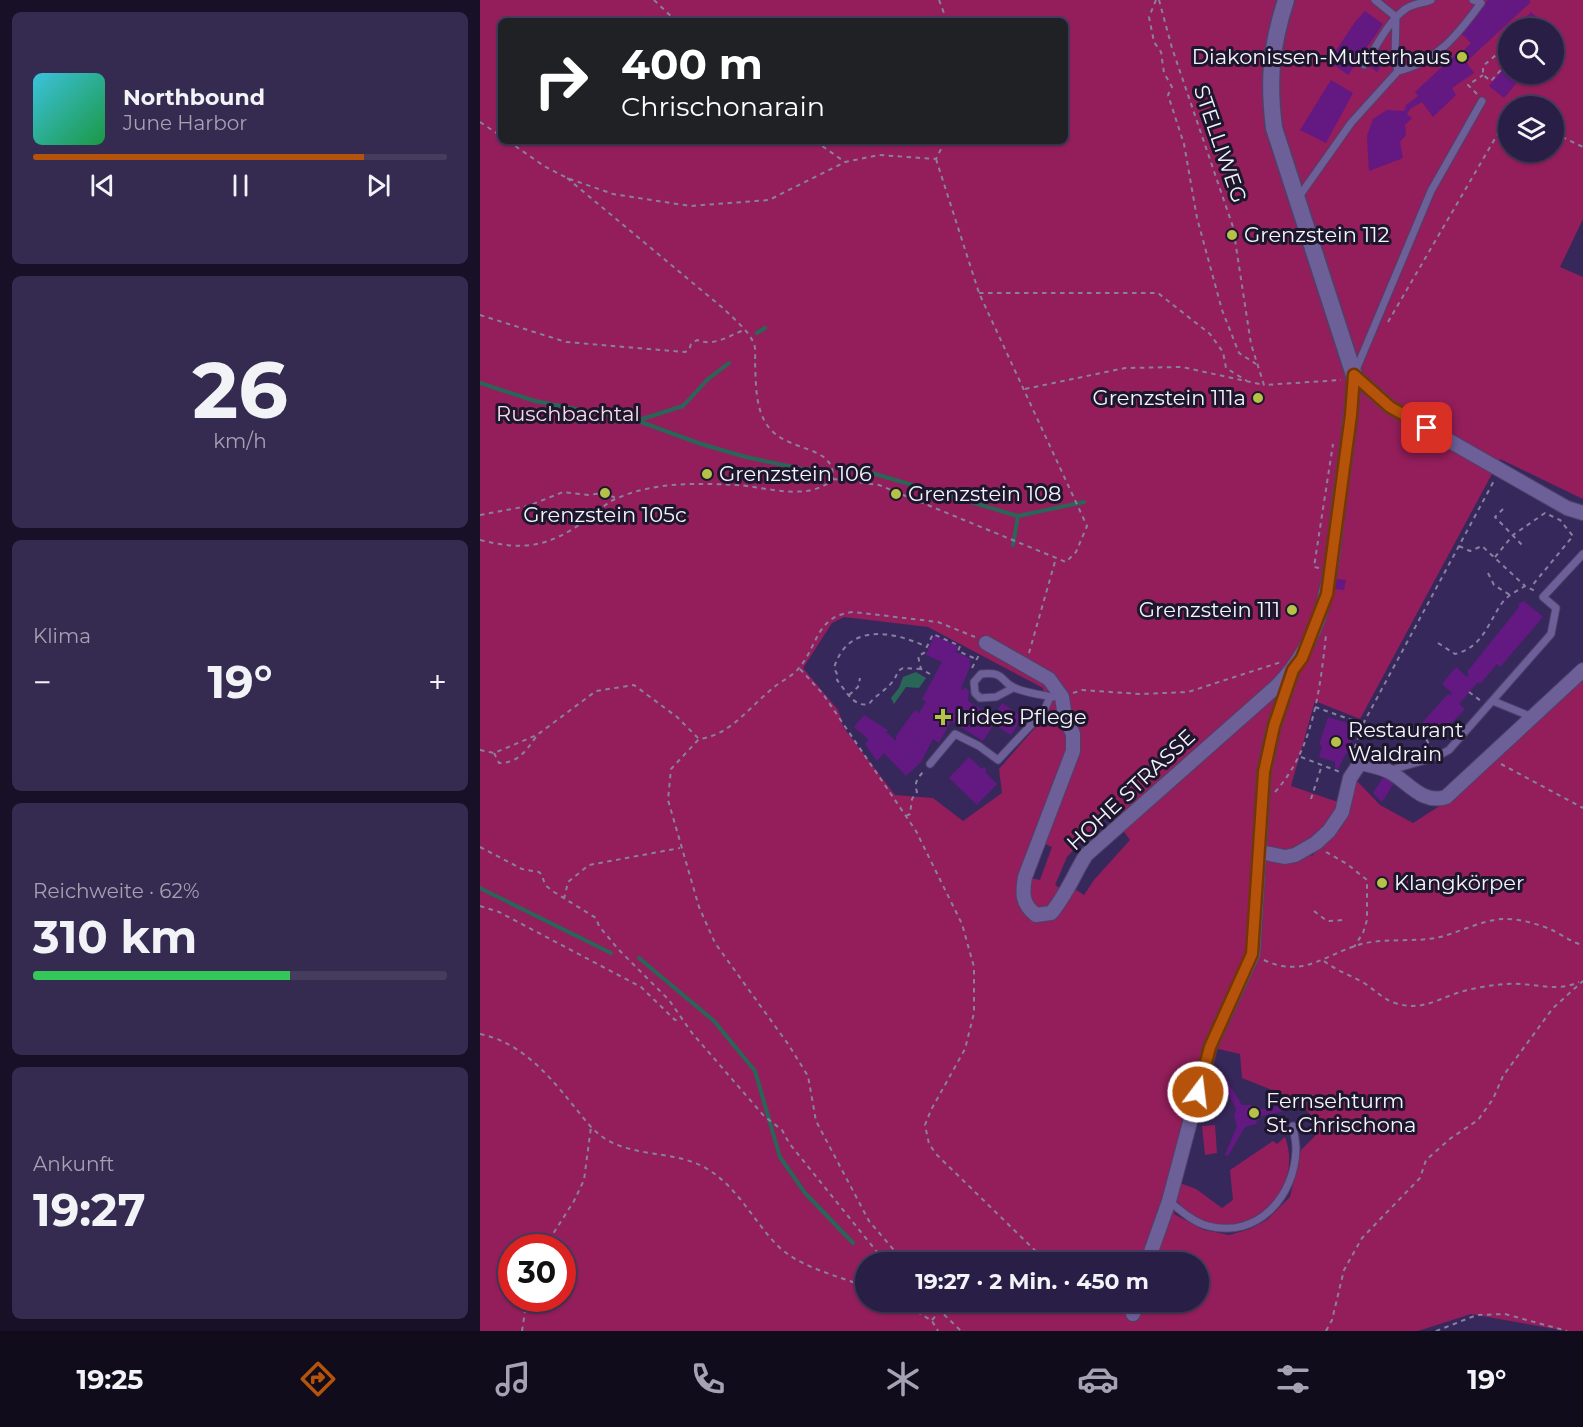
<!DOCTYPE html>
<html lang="de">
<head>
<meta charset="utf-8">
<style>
	body { margin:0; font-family:Montserrat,sans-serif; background:#352b50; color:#f1f3f6; height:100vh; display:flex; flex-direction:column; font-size:22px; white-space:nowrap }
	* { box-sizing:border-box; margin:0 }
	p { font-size:20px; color:#a5a2b3 }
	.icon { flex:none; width:33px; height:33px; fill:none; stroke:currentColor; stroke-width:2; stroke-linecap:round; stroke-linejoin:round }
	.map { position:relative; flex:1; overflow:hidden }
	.panel { display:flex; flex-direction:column; gap:12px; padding:12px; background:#171026; width:480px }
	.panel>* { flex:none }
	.banner { position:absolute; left:18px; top:18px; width:570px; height:126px; border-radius:9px; box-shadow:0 2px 4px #0004,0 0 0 2px #453c5e; background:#202124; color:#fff; overflow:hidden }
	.controls { position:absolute; left:1018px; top:18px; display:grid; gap:12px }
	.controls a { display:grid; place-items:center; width:66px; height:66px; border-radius:50%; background:#291e45; box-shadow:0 2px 4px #0004,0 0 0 2px #453c5e; font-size:30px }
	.speed { position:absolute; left:18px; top:1234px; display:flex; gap:12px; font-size:30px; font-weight:700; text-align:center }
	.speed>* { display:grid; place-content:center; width:78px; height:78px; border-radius:50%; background:#291e45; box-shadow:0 2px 4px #0004,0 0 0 2px #453c5e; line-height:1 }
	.speed .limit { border:9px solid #d22; background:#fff; color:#111 }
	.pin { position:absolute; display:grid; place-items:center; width:51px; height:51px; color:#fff; margin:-26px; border-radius:12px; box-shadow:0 3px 9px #0006 }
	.me { position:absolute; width:66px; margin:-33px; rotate:15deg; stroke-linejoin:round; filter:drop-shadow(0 0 4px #0008) }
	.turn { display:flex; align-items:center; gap:21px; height:126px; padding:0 24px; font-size:27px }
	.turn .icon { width:78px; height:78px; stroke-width:2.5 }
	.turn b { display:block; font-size:42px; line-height:51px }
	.big { font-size:45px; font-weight:700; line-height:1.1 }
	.panel .card { flex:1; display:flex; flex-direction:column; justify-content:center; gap:9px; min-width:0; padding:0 21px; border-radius:9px; background:#352b50 }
	.panel .dial { align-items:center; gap:0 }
	.dial b { font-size:78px; line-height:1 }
	.song { display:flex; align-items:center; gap:18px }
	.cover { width:72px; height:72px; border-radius:9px; background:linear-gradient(135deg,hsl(190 70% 55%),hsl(140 70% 35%)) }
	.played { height:6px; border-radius:3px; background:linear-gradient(90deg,#b45309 80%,#453c5e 80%) }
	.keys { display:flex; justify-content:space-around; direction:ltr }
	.heat { display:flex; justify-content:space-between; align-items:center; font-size:33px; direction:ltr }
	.charge { height:9px; border-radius:4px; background:linear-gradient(90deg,#34c759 62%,#453c5e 0) }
	.trip { position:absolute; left:375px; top:1252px; width:354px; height:60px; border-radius:30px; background:#291e45; box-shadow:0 2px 4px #0004,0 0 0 2px #453c5e; font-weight:700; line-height:60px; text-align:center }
	.tabs { display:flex; height:96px; justify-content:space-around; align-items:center; background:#100c1c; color:#a5a2b3 }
	.tabs .icon { width:42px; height:42px }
	.tabs .selected { color:#b45309 }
	.tabs b { font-size:27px; color:#f1f3f6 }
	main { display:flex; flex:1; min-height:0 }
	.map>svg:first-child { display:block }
	.green { fill:#931e5b; fill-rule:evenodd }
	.water { fill:#2a6657 }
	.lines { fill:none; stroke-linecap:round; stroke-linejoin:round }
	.stream { stroke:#2a6657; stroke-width:4 }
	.building { fill:#641882 }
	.service-casing { stroke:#4e4169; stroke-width:9 }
	.minor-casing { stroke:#4e4169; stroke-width:16 }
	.tertiary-casing { stroke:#4e4169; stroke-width:19 }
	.path { stroke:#8980a0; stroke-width:2; stroke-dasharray:4.5 4.5; stroke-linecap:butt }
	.service { stroke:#6d5f98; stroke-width:7 }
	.minor { stroke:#6d5f98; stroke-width:14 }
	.tertiary { stroke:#6d5f98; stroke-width:16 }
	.route-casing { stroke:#753606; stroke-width:15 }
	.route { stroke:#b45309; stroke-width:10 }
	.poi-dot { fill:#b6c148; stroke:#1d172e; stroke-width:2 }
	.labels { text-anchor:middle; stroke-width:6; stroke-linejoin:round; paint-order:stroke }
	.poi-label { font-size:21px; fill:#f5f4fa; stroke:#1d172e; text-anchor:start }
	.street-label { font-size:21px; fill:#f5f4fa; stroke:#1d172e }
	.park-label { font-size:21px; fill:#fbdae6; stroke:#1d172e }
</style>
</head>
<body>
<main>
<section class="panel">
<div class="card">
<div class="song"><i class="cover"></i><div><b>Northbound</b><p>June Harbor</p></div></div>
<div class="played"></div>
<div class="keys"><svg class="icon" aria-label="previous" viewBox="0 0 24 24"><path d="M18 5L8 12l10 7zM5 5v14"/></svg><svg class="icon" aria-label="pause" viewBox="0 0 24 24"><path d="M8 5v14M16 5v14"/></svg><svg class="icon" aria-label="next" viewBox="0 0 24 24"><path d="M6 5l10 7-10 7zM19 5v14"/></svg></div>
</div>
<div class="card dial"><b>26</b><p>km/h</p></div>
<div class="card"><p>Klima</p>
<div class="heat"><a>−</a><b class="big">19°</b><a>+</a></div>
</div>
<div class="card"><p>Reichweite · 62%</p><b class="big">310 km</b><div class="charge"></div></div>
<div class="card"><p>Ankunft</p><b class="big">19:27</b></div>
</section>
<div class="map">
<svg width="1103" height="1331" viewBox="0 0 1103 1331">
	<rect width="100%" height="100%" fill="#37285c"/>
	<!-- green -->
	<path class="green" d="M0,0H1103V219L1080,267L1103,277V499L1020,459L880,719L835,701L811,786L861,803L852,820L820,850L832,856L860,824L876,780L900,805L933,823L969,800L1103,676V1331H1086L991,1314L938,1331H0ZM21,21H585V141H21ZM1029,28H1074V74H1029ZM1029,106H1074V152H1029ZM364,617L448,627L563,688L567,714L519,769L522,793L483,821L453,798L415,795L364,728L358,710L323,668L352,623ZM636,804L647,818L639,825L650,840L614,880L604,895L590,886L587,892L575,885L587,857ZM563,843L572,847L560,880L550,878ZM730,1047L760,1054L762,1078L819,1101L834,1119L836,1135L821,1150L810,1197L787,1220L770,1229L749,1235L724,1230L694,1214L698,1202C702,1206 706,1212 711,1215C763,1247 826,1193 805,1137L797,1144L793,1141L750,1170L753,1200L742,1208L716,1189L694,1181ZM32,1248H82V1299H32ZM386,1263H718V1302H386Z
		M735,1125L737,1153L725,1155L722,1126Z"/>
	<!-- water -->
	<path class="water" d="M436,672L446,678L439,688L426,687L414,704L411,698L419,688L423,677Z"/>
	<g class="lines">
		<!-- stream -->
		<path class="stream" d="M277,333L285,328
			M0,383L55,401L158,421L221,444L266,457L322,469H344
			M159,420L203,406L228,379L249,363
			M363,469H378L538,516L604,502
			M533,545L538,516
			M0,888L131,953
			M159,958L234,1021L275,1071L300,1157L325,1193L373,1243"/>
	</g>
	<!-- building -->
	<path class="building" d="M1008,0H1049L1051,2L986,62L994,73L972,88L976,95L953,117L942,102L930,109L927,114L932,118L925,125L926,135L920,142L923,158L889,171L887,136L893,119L907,110L924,111L926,105L938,96L935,92L979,51L981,53L991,43L980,32Z
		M885,11L903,24L868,75L849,61L875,22Z
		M1051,12L1066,26L1064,28H1037Z
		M900,49L908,55L897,72L889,66Z
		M1029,62V74H1044L1024,98L1009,86Z
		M851,80L873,93L846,143L820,130Z
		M856,579L866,580L864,590L855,589Z
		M1044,601L1063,617L1020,667L1017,664L1000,684L998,682L979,704L985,709L957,738L941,724L968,694L970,696L972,693L962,684L976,667L987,677L989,674L987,672L1039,607L1038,604Z
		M454,636L478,646L476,652L491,659L489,663L491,664L481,688L483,690L485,687L489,691L488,701L513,717L522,703L543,717L531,735L514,724L503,741L471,721L459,743L453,739L441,762L426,776L404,753L397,761L385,744L389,740L374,727L384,715L408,730L406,732L416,741V736L435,710L439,713L446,702L442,699L462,662L446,655Z
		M848,717L874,725L869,755L866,753L858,769L855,768V762L839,757L842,746L839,745Z
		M489,757L502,769L504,767L507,770L505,772L517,784L497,805L469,778Z
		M904,776L914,783L902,802L893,793Z
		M744,1076L762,1105H771L776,1110L808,1105L809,1110L778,1117L776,1124L765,1127L748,1156L745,1155L757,1126L754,1116L756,1109L740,1078Z"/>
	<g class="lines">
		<!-- service casing -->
		<g class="service-casing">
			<path id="service" d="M895,0L916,17
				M916,17L915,58L918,71C957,62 979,33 1001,3L993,0
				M884,65C896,48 907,23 924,10C932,3 942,4 951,0
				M818,198L871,123L918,71
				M876,370L951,191L1002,101
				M533,688L516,697L500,698L495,693L494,682L501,674C526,671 520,682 535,688C546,693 562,695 573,697
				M1013,701L1052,717
				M450,764L475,734L499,746L518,760L564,711L570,697
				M911,770L956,757L969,750L1071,634L1076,608L1063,597L1103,554
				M689,1201C701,1211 713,1222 728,1226C778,1239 815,1196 816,1149C816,1141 814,1133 813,1126"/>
		</g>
		<!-- minor casing -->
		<g class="minor-casing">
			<path id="minor" d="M874,375L910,407L1087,508L1103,513
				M506,643L569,679L582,697L585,717L593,734V751L545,877C542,894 542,904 556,915L571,913C586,896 594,874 606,855L797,686C850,632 851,565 860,494C866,454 872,415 874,375
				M780,852L805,857L815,855L836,843L849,831L862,812L870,778L880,763C889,765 899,767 908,771C927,780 941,805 966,797L1103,670
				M667,1263L689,1201L730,1047L773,954L784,772L794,726L812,673
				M653,1314L656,1302"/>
		</g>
		<!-- tertiary casing -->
		<g class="tertiary-casing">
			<path id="tertiary" d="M806,0C791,46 788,80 794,128L874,375"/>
		</g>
		<!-- path -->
		<path class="path" d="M174,0L196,21
			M459,0L467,21
			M676,0L669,17L674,42L681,52L684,73L692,87L688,95L704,144L717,218L742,310L759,353L776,364
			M679,0L692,48L753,227L771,344L784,385L861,380
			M1029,44L1003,66V75L1011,81L1029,61
			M997,94L988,85L1003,75
			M0,122L21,136
			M1074,133L1103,147
			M28,141L64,166L87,178L133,194L210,206L289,200L365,162L399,155L456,159L465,141
			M335,141L365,162
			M499,293H678L730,334L743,352L746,368L767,381
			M0,315L86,342L205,352L209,350L211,344L217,340C233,347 249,336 264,330
			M908,322L1020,130L1029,124
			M545,389L645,368L702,367L784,385
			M353,479L399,485L586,562L596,552L607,526L499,293L456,159
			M1023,509L1015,517L1044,547
			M0,515L48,506L83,492L108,495L123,493L136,498
			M0,540C44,551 69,547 106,520C117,512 128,501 140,497C176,482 219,483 257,485C286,487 329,502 353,479C355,443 307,454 287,425C275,407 276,383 275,362C275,357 276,349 274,344C269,331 254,319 244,309L87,178
			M979,546L990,551L1002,546L1045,586
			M1015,557L1033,535L1065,513L1080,520L1093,536L1051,587
			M839,568L834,567L853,444
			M1008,573L1014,585L1030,595
			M958,643L975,654C1003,647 1008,623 1022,603C1028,595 1037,591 1045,586L1057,592
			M549,653L576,558
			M492,668L499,655
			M320,669L343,694L436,831L482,924L494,967V1013L485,1049L451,1110L445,1125L449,1144L457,1155L568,1263
			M441,669L423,668L418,671C412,689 399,691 389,704C374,708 366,691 357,680L358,676L354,668C368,622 413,631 447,647
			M450,674L441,669L438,656L444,653L453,634L480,646L478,651L496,659
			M989,692L1001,701
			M593,693L602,690L660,694L708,692L801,662
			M369,695L378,687L380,678
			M835,707L883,724L873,753
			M883,724L1015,479
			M951,732L946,739L952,749
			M0,750L14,753L57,735L116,691L154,685L197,717L219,739
			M14,753L19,763C38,763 45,752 56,737
			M821,757L860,772
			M1021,764L1103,808
			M795,792C833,750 840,690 846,635
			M831,799L842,765
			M426,816L430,814L432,799L437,792C434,783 437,779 443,772
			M0,847L42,869L59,872L62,875L65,885L74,892L116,918L119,926L138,949L189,1000L212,1033L284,1116L302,1130L309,1143L406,1263
			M846,852L867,864L887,880V920L883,933L874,947
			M84,899L88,882L109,865L200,848
			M0,906L19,912L161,987L195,1020L202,1019
			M834,911L847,921L864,920
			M784,960C823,978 843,956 878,945C905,937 935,943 960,937C980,932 1000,921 1021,919C1037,918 1060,924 1074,931C1084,936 1093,943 1103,945
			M844,961C857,971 870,975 884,983C895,990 903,999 915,1003C940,1011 954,1001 977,993C993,988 1010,985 1027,984C1051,982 1076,993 1099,982
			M0,1034C40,1042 68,1074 92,1104C103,1117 112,1131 127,1140C157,1157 194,1151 224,1167C256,1185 271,1217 295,1243C317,1267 356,1275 386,1287
			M64,1248L94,1201L104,1180L111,1127
			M425,1263L389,1221L336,1121L328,1076L308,1044L235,943L219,907L188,800L191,769L219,739C251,735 269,707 293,688C301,681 313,676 319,668C338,646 336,615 374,612L458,622L495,637
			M422,1302L452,1321L458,1331
			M451,1302L481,1331
			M474,1302C491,1309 506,1310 523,1302
			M452,1320L461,1310L476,1303
			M42,1331L47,1299
			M846,1331L852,1320L864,1270L882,1238L940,1178L946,1160L971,1138L998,1120L1013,1099L1023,1076L1073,1008L1103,981
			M956,1331L997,1315L1025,1314L1087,1331"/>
		<!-- service -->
		<use href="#service" class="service"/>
		<!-- minor -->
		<use href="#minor" class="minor"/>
		<!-- tertiary -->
		<use href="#tertiary" class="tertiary"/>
	</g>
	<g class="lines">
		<!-- route casing -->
		<g class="route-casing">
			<path id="route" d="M718,1092L730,1047L772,954L784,772L794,726L813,670L822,658L847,594L871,415L874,375L910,407L947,428"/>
		</g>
		<!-- route -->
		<use href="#route" class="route"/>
	</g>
	<!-- markers -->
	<g class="poi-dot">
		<circle cx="982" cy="57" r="6"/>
		<circle cx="752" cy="235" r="6"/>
		<circle cx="778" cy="398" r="6"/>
		<circle cx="227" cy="474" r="6"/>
		<circle cx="125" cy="493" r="6"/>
		<circle cx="416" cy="494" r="6"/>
		<circle cx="812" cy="610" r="6"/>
		<path d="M460 708h6v6h6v6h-6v6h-6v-6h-6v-6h6z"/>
		<circle cx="856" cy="742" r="6"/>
		<circle cx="902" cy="883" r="6"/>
		<circle cx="774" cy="1113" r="6"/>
	</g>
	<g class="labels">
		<!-- poi labels -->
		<g class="poi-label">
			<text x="970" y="64" text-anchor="end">Diakonissen-Mutterhaus</text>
			<text x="764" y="242">Grenzstein 112</text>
			<text x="766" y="405" text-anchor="end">Grenzstein 111a</text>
			<text x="239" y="481">Grenzstein 106</text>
			<text x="428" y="501">Grenzstein 108</text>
			<text x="125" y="522" text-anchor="middle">Grenzstein 105c</text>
			<text x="800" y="617" text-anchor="end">Grenzstein 111</text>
			<text x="476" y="724">Irides Pflege</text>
			<text x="868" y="737">Restaurant<tspan x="868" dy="24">Waldrain</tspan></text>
			<text x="914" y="890">Klangkörper</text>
			<text x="786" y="1108">Fernsehturm<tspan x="786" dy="24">St. Chrischona</tspan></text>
		</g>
		<!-- street labels -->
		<g class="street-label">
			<text transform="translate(740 144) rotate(71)" y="7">STELLIWEG</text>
			<text transform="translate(651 790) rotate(-43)" y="7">HOHE STRASSE</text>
		</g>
		<!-- park labels -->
		<g class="park-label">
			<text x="88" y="421">Ruschbachtal</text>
		</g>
	</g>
</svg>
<div class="controls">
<a><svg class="icon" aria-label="search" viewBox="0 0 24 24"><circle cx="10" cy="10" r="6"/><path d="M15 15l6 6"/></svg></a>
<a><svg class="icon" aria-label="layers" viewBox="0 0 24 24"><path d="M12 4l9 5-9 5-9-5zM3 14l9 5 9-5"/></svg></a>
</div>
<div class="speed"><div class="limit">30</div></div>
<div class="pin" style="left:947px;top:428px;background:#d93025"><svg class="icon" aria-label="arrive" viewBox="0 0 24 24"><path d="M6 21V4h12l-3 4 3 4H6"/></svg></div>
<svg class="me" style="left:718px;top:1092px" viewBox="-20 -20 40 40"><circle r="17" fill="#b45309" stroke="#fff" stroke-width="3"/><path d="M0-11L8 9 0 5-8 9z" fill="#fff"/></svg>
<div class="trip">19:27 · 2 Min. · 450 m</div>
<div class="banner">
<div class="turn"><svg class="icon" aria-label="right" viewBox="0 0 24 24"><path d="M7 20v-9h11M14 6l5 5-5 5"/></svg><div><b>400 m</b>Chrischonarain</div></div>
</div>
</div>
</main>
<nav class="tabs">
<b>19:25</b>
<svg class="icon selected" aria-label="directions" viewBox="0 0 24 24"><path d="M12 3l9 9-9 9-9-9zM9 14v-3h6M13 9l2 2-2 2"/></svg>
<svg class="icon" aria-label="music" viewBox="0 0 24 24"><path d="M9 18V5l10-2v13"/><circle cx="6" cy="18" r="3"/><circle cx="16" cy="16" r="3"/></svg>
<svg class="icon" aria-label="phone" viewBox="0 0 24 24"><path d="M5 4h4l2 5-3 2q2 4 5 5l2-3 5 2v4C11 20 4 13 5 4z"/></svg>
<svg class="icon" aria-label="climate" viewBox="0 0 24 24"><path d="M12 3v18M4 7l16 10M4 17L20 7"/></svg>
<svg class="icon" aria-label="car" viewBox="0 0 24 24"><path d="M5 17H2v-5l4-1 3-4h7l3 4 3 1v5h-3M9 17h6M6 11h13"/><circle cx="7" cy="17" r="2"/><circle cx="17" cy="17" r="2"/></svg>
<svg class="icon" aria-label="filters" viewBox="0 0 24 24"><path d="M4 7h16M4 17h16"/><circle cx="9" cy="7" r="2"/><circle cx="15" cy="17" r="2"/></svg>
<b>19°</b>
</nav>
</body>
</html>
